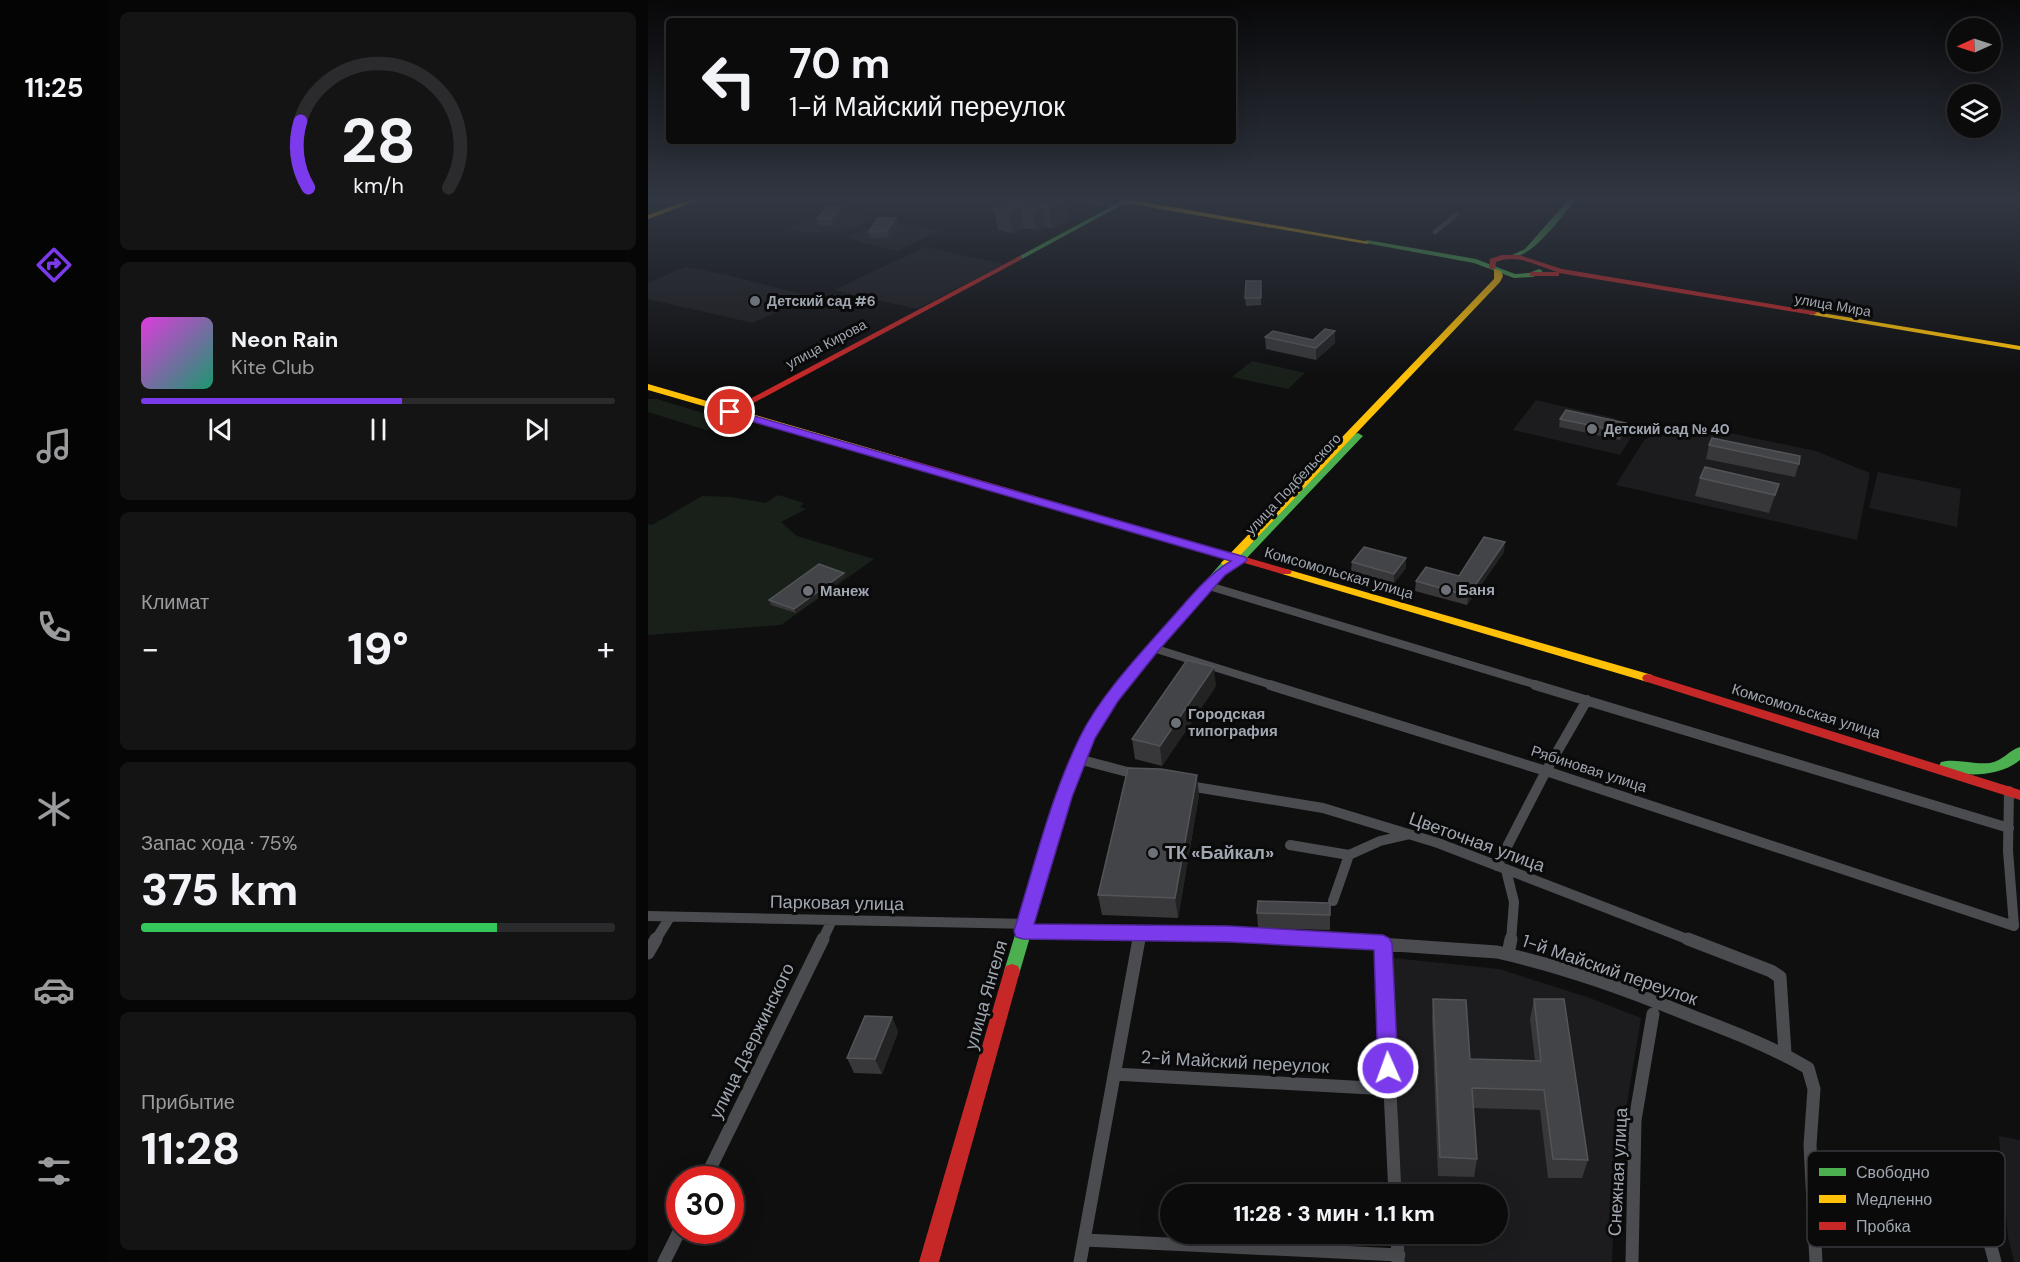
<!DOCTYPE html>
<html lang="ru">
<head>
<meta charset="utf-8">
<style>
	body { margin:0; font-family:"DM Sans",sans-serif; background:#141415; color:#f1f3f6; height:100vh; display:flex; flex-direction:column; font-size:22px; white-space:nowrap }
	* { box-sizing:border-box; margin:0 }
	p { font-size:20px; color:#9a9b9d }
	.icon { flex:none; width:33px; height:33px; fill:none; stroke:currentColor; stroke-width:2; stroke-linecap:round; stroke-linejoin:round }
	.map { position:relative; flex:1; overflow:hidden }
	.panel { display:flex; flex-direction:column; gap:12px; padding:12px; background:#060607; width:540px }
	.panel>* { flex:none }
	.hud { position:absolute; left:18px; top:18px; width:570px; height:126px; border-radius:6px; box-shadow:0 6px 24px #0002,0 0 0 2px #2b2b2d; background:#0b0b0c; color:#f1f3f6; overflow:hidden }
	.needle { width:39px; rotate:267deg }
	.fabs { position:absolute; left:1299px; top:18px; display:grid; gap:12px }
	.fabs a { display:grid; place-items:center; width:54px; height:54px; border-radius:50%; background:#0b0b0c; box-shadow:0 6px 24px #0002,0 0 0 2px #2b2b2d; font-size:30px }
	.speed { position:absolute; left:18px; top:1166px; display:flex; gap:12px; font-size:30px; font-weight:700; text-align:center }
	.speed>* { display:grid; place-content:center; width:78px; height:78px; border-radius:50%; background:#0b0b0c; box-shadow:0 6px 24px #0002,0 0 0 2px #2b2b2d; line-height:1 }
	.speed .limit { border:9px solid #d22; background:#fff; color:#111 }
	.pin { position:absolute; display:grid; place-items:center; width:51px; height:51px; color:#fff; margin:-26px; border:3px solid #fff; border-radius:50%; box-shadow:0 2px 6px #0007 }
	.me { position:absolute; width:66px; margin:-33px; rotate:358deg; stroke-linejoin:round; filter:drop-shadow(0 0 4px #0008) }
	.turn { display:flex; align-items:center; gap:21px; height:126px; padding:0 24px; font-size:27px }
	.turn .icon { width:78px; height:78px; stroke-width:2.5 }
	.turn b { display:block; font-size:42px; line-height:51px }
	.big { font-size:45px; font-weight:800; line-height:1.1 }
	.panel .card { flex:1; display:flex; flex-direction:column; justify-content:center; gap:9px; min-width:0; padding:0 21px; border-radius:9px; background:#141415 }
	.panel .dial { align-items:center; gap:0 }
	.dial svg { height:156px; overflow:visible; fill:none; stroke:#2b2b2d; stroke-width:7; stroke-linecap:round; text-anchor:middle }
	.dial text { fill:#f1f3f6; stroke:none }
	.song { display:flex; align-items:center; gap:18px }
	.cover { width:72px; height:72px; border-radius:9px; background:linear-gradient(135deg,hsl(300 70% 55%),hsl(160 70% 35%)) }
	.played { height:6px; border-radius:3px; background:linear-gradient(90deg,#7c3aed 55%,#2b2b2d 55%) }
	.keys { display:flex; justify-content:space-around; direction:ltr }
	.heat { display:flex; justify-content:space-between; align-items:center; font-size:33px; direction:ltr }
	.charge { height:9px; border-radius:4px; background:linear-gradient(90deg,#34c759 75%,#2b2b2d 0) }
	.trip { position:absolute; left:512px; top:1184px; width:348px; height:60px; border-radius:30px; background:#0b0b0c; box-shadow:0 6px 24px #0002,0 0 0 2px #2b2b2d; font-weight:800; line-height:60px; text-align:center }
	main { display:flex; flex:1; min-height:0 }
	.dock { display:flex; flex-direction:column; width:108px; justify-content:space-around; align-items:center; background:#040405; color:#9a9b9d }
	.dock .icon { width:42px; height:42px }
	.dock .current { color:#7c3aed }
	.dock b { font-size:27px; color:#f1f3f6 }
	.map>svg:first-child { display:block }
	.built { fill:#1c1c1e }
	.green { fill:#19201a }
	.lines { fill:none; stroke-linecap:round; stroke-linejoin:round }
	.street-far3 { stroke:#4a4c4f; stroke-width:4.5 }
	.street-far2 { stroke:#4a4c4f; stroke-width:8 }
	.street-far1 { stroke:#4a4c4f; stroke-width:10 }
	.street { stroke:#4a4c4f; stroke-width:13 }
	.fast { fill:#4caf50; fill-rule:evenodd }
	.slow { fill:#ffc107; fill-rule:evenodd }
	.jam { fill:#c62828; fill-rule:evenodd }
	.wall { fill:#38383b }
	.shaded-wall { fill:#232324 }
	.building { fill:#434448; stroke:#525458; stroke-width:1.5 }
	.route { fill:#7c3aed; stroke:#51269a; stroke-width:1.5 }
	.poi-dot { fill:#6d7279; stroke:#0a0a0b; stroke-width:2 }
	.labels { text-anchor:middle; stroke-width:6; stroke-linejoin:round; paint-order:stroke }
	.far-poi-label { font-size:14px; font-weight:bold; fill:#a0a7b1; stroke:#0a0a0b; text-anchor:start }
	.far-street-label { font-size:14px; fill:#a0a7b1; stroke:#0a0a0b }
	.street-label { font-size:15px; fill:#a0a7b1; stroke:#0a0a0b }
	.poi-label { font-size:15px; font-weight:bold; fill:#a0a7b1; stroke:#0a0a0b; text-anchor:start }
	.near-street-label { font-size:18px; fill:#a0a7b1; stroke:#0a0a0b }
	.near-poi-label { font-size:18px; font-weight:bold; fill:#a0a7b1; stroke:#0a0a0b; text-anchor:start }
	.key { fill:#0a0a0b; stroke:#37393d; stroke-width:1.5 }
	.key-label { font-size:16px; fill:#a0a7b1 }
</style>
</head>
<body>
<main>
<nav class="dock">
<b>11:25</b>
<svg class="icon current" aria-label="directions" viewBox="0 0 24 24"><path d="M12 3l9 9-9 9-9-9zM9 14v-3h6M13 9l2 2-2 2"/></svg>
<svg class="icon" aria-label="music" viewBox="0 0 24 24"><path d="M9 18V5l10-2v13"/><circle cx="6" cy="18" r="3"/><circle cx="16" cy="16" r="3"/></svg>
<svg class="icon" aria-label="phone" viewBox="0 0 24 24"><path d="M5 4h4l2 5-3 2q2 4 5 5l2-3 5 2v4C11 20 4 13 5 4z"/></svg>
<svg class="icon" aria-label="climate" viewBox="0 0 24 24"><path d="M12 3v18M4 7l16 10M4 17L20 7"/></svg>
<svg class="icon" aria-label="car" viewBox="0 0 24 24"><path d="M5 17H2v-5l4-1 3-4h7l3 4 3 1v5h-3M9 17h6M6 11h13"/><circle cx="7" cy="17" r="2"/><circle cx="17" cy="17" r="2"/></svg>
<svg class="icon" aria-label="filters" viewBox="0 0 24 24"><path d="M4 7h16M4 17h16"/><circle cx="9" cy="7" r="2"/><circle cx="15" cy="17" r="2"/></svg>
</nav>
<section class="panel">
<div class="card dial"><svg viewBox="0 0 100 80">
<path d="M14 69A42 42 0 1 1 86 69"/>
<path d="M14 69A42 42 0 0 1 10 35" stroke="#7c3aed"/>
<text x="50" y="56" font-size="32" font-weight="700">28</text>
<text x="50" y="72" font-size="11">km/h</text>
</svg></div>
<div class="card">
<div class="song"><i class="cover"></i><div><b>Neon Rain</b><p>Kite Club</p></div></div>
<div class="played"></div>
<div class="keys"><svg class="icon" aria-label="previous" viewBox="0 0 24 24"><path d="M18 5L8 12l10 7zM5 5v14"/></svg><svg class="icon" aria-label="pause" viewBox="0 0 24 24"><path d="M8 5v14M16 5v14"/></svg><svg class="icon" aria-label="next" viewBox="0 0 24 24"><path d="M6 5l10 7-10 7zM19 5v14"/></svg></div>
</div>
<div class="card"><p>Климат</p>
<div class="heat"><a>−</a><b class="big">19°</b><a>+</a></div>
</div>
<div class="card"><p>Запас хода · 75%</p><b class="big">375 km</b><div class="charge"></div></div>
<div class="card"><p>Прибытие</p><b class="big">11:28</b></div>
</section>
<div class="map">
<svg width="1372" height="1262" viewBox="0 0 1372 1262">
	<rect width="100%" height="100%" fill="#0f0f10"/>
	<!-- built -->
	<path class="built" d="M184,208L228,218L196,232L161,233L140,229Z
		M237,220L291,231L249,251L214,243L200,237Z
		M277,247L356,264L269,309L186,290Z
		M37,267L79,275L153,294L147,303L105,323L0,299V283Z
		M888,400L966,418L984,436L972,455L865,430Z
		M1023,425L1067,430L1168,451L1222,473L1209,540L968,485L996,440Z
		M1230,472L1313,489L1309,527L1221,508Z
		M745,958L851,969L942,998L993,1018L967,1176L964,1262H754L753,1233H849V1194H752Z
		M1351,1136L1372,1140V1262H1366L1360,1237Z"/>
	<!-- green -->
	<path class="green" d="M604,361L657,373L640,389L584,377Z
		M0,399H9L91,424L58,430L0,412Z
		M130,495L156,503L152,507L158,509L133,522L149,536L226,559L133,625L0,635V524L4,525L54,496L83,497L118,503Z"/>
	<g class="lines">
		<!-- street-far3 -->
		<path class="street-far3" d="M431,199L469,206
			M787,232L809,214"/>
		<!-- street-far2 -->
		<path class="street-far2" d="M561,586L892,686
			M505,648L627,686"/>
		<!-- street-far1 -->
		<path class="street-far1" d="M622,685L898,771L1366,926L1360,851L1361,791
			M887,685L1361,828
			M430,759L487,774
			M541,786L675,808L790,843L1044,941
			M642,845L701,855
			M849,866L898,771L939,700
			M858,870L866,902L863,941
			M685,901L701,855L732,841L758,835
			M0,916L377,924
			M375,931L581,934L681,941
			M7,941L22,917
			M174,941L184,920
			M491,941L492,933"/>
		<!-- street -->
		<path class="street" d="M659,939L849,952C917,967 982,991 1046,1017C1085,1032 1124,1047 1160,1068L1166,1089L1162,1145L1168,1262
			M1040,939L1123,971L1132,977L1137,1053
			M735,943L747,1194
			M0,953L8,939
			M860,954L863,939
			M466,1074L741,1089
			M1336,1161L1338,1228L1347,1262
			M57,1179L175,939
			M749,1233L750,1262
			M437,1240L751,1255
			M16,1262L32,1230
			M432,1262L491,939
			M984,1262L987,1120L1005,1014"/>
		<!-- fast -->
		<path class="fast" d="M921,199H928C915,215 884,258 864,257V255L877,249Z
			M476,200L481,201L374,259L368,258Z
			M719,240L828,259L867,274L881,273L891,269L895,271L885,277L866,278L826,263L717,243L716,242Z
			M710,433L715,436L713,438L593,564L584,563L477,691L445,738L423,797L372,971L370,976L364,978L358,976L356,971L409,797L432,737L467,685L575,561L584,562L707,434Z
			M1372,747V760C1352,777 1317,777 1293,770L1291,766L1293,762C1308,758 1326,765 1342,763C1355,761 1361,750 1372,747Z"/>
		<!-- slow -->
		<path class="slow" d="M44,199H54L0,219V215Z
			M468,199H479L722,242L719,244L471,202Z
			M846,269L853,271L855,276L852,282L583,565H575L573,563L575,561L846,279Z
			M1162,311L1372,346V350L1165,315H1162Z
			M0,384L259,459L261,461L256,464L253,463L0,390Z
			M638,569L1004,675L1006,678L1000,682L996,681L634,574L632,572Z"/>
		<!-- jam -->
		<path class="jam" d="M854,255H871L914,269L1165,311L1169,313L1165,315L911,273V276H882V272H909C890,266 868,253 848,262L847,269H841L842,259Z
			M372,256L374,257V259L85,414H79L77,412Z
			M256,458L642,570L644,572L642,574H634L253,463L251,461Z
			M1000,674L1372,790V800L996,681L994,678L996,675Z
			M364,964L370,966L372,971L291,1262H271L356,971L358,966Z"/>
	</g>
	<!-- wall -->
	<path class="wall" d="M345,199L418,200L421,220L404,229L398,227L388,230L375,228L365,233L350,230L346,209L361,204L345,202Z
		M194,213L185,225L171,226L169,219Z
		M248,218L249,225L241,237L223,239L221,232Z
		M613,281V305L598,306L597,298Z
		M687,331V343L668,360L618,349L617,337L665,340Z
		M912,419L977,432L972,440L911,427Z
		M1061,445L1151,464L1147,477L1058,459Z
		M1052,478L1131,484L1121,513L1047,496Z
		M856,552L819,605L767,591L768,581L811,576Z
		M704,562L758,568L746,583L703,571Z
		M196,573L197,577L148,613L123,605L121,600Z
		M568,686L514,766L487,759L484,739Z
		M551,795L530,918L454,915L450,895Z
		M682,903V930L610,928L609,913Z
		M785,999L822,1059L887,1061L882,1019L886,999L940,1160L934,1178H900L892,1110L825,1108L829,1159L826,1177L790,1176L784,1019Z
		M244,1017L250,1032L234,1074L206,1073L199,1058Z"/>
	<!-- shaded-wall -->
	<path class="shaded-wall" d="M418,200L421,220L404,229L401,208Z
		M193,207L194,213L185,225L183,219Z
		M372,207L375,228L365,233L361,212Z
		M394,207L398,227L388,230L385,210Z
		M248,218L249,225L241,237L239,231Z
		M687,331V343L668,360V348Z
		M978,423L977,432L972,440L974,432Z
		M857,542L856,552L819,605L820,596Z
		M758,558V568L746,583V574Z
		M196,573L197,577L148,613L146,609Z
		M566,667L568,686L514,766L512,746Z
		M549,775L551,795L530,918L527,898Z
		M244,1017L250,1032L234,1074L227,1059Z"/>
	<!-- building -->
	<path class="building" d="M372,199H417L418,200L401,208L394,207L385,210L372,207L361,212L346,209Z
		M179,207H193L183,219H169Z
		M230,218H248L239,231L221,232Z
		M598,281H613V298H597Z
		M677,329L687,331L668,348L617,337L625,331L665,340Z
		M918,410L978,423L974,432L912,419Z
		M1064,438L1152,456L1151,464L1061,445Z
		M1057,467L1131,484L1127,495L1052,478Z
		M836,537L857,542L820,596L768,581L778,567L811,576Z
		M716,547L758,558L746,574L704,562Z
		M171,564L196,573L146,609L121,600Z
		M539,660L566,667L512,746L484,739Z
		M480,768L513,769L549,775L527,898L450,895Z
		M610,901L682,903V915L609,913Z
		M785,999L818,1000L822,1059L893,1061L886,999H916L940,1160L905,1159L896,1090L824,1088L829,1159L792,1157Z
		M217,1016L244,1017L227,1059L199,1058Z"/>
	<!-- sky -->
	<linearGradient id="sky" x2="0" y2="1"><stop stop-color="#080809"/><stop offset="0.53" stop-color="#313742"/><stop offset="1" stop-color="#313742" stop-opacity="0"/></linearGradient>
	<rect width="1372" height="376" fill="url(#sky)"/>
	<!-- route -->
	<path class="route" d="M82,409L597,557L599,560L597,562L577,575L510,651L470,701L447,738L424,797L386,924L581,926L735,935L741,938L744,943L750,1068L747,1074L740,1077L733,1074L730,1068L726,950L581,942L375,939L368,937L366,931C386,867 402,798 432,737C452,696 491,655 521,621C540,600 558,576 583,561L78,414L77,412Z"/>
	<!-- markers -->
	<g class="poi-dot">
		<circle cx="107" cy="301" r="6"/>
		<circle cx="944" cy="429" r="6"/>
		<circle cx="798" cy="590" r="6"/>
		<circle cx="160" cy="591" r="6"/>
		<circle cx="528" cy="723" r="6"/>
		<circle cx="505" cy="853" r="6"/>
	</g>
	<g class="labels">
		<!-- far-poi labels -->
		<g class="far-poi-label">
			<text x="119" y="306">Детский сад #6</text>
			<text x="956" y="434">Детский сад № 40</text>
		</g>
		<!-- far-street labels -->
		<g class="far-street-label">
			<text transform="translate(1185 305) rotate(10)" y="5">улица Мира</text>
			<text transform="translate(178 344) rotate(-28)" y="5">улица Кирова</text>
			<text transform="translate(645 484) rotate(-47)" y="5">улица Подбельского</text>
		</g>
		<!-- street labels -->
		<g class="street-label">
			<text transform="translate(691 573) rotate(16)" y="5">Комсомольская улица</text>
			<text transform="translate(1158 711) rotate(17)" y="5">Комсомольская улица</text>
			<text transform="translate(941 769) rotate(18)" y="5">Рябиновая улица</text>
		</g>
		<!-- poi labels -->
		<g class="poi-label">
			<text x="810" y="595">Баня</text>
			<text x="172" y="596">Манеж</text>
			<text x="540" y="719">Городская<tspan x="540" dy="17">типография</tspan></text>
		</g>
		<!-- near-street labels -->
		<g class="near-street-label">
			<text transform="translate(829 842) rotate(20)" y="6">Цветочная улица</text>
			<text transform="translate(189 903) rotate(1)" y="6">Парковая улица</text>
			<text transform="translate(962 970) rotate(19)" y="6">1-й Майский переулок</text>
			<text transform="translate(338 995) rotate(-74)" y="6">улица Янгеля</text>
			<text transform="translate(104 1041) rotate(-64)" y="6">улица Дзержинского</text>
			<text transform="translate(587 1062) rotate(3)" y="6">2-й Майский переулок</text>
			<text transform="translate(970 1172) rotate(-87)" y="6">Снежная улица</text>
		</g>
		<!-- near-poi labels -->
		<g class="near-poi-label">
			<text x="517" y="859">ТК «Байкал»</text>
		</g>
	</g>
	<!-- legend -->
	<rect x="1159" y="1151" width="198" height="96" rx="9" class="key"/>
	<rect x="1171" y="1168" width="27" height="8" fill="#4caf50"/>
	<rect x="1171" y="1195" width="27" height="8" fill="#ffc107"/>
	<rect x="1171" y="1222" width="27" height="8" fill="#c62828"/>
	<g class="key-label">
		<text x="1208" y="1178">Свободно</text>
		<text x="1208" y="1205">Медленно</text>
		<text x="1208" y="1232">Пробка</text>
	</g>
</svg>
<div class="fabs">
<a><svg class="needle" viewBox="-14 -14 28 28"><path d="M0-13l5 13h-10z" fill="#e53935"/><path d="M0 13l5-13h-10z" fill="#9a9b9d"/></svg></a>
<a><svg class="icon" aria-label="layers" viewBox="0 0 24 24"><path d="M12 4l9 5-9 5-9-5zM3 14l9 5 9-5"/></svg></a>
</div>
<div class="speed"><div class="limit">30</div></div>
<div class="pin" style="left:82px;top:412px;background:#d93025"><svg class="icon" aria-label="arrive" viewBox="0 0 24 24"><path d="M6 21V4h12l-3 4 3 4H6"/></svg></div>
<svg class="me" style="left:740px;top:1068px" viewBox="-20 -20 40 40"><circle r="17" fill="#7c3aed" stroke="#fff" stroke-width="3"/><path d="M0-11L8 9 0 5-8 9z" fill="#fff"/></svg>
<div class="trip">11:28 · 3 мин · 1.1 km</div>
<div class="hud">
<div class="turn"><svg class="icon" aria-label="left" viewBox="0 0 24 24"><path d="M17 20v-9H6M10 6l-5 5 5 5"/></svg><div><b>70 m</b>1-й Майский переулок</div></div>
</div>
</div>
</main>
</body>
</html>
